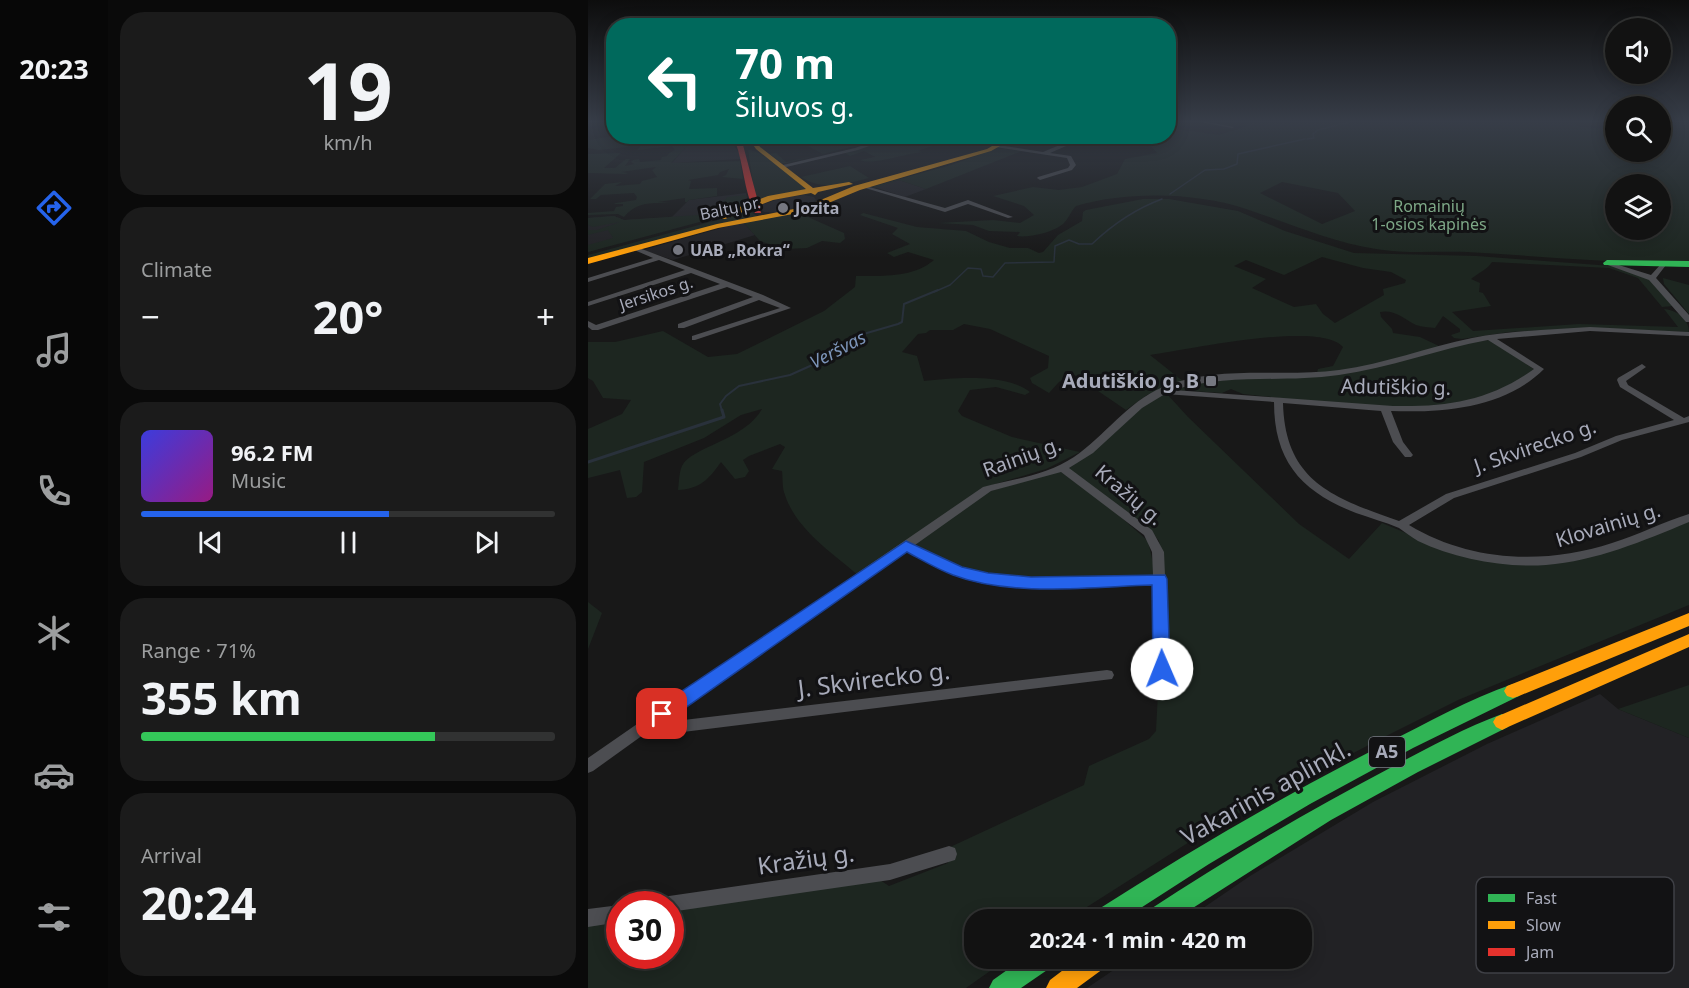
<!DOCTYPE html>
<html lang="en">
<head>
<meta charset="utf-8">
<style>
	body { margin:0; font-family:"Noto Sans",sans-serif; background:#1b1b1b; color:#f1f3f6; height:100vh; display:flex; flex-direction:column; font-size:22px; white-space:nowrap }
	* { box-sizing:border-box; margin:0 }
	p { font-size:20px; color:#9c9e9f }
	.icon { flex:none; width:33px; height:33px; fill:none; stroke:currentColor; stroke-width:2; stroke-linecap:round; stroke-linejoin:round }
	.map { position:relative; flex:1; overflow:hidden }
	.sheet { display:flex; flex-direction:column; gap:12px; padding:12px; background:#0a0a0a; width:480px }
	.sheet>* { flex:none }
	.top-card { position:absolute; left:18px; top:18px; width:570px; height:126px; border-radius:24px; box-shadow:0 3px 15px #0003,0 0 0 2px #313232; background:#00695c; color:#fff; overflow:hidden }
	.controls { position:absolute; left:1017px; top:18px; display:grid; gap:12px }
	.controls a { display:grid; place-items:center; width:66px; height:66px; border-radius:50%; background:#121212; box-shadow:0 3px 15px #0003,0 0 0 2px #313232; font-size:30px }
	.speed { position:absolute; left:18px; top:891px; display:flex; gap:12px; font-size:30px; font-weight:700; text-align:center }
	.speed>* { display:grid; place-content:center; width:78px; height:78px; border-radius:50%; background:#121212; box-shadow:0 3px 15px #0003,0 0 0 2px #313232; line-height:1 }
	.speed .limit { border:9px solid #d22; background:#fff; color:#111 }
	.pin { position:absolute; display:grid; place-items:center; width:51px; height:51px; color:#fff; margin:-26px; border-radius:12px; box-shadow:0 3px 9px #0006 }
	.me { position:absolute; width:66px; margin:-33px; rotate:359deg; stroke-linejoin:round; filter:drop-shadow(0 0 4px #0008) }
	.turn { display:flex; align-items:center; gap:21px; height:126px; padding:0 30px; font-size:27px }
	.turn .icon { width:78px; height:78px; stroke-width:2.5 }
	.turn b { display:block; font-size:42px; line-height:51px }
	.big { font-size:45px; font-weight:700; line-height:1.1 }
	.sheet .tile { flex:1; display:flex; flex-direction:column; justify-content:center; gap:9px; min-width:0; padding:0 21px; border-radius:24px; background:#1b1b1b }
	.sheet .dial { align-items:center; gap:0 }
	.dial b { font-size:78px; line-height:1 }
	.song { display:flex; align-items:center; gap:18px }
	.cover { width:72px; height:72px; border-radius:9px; background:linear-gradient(135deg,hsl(240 70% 55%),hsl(310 70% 35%)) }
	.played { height:6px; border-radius:3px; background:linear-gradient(90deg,#2563eb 60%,#313232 60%) }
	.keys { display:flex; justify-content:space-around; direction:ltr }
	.heat { display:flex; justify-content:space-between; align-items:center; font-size:33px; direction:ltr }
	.charge { height:9px; border-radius:4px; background:linear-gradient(90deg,#34c759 71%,#313232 0) }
	.trip { position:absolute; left:376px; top:909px; width:348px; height:60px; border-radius:24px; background:#121212; box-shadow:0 3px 15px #0003,0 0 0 2px #313232; font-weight:700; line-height:60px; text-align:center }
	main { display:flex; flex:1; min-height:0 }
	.menu { display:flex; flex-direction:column; width:108px; justify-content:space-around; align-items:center; background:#070707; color:#9c9e9f }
	.menu .icon { width:42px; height:42px }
	.menu .current { color:#2563eb }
	.menu b { font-size:27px; color:#f1f3f6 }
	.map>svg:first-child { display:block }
	.built { fill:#222225 }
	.green { fill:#1d2620; fill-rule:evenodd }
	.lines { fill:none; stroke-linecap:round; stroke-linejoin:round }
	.stream-far2 { stroke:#29313b; stroke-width:1.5 }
	.stream-far1 { stroke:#29313b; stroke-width:2 }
	.stream { stroke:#29313b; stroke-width:3 }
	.street { fill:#4c4d51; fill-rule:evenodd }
	.fast { fill:#30b455; fill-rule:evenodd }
	.slow { fill:#ff9f0a; fill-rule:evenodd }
	.jam { fill:#e5322d; fill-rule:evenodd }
	.route { fill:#2563eb; stroke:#184099; stroke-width:1.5 }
	.poi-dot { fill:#767881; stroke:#121214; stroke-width:2 }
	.labels { text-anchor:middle; stroke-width:6; stroke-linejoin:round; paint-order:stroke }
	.far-park-label { font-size:16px; fill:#7da786; stroke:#121214 }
	.far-street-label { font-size:16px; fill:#a8abba; stroke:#121214 }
	.far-poi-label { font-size:16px; font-weight:bold; fill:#a8abba; stroke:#121214; text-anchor:start }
	.far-water-label { font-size:18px; font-style:italic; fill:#7c94b9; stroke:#121214 }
	.shield { fill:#121214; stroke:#7b7d88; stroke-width:1.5 }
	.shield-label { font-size:18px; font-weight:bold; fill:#a8abba }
	.poi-label { font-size:20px; font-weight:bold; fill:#a8abba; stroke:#121214; text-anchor:end }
	.street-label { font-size:20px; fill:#a8abba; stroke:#121214 }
	.near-street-label { font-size:24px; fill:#a8abba; stroke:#121214 }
	.key { fill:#121214; stroke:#3f4046; stroke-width:1.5 }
	.key-label { font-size:16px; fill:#a8abba }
</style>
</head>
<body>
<main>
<nav class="menu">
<b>20:23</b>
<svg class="icon current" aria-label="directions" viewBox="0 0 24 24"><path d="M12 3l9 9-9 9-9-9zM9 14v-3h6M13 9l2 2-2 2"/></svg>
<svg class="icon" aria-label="music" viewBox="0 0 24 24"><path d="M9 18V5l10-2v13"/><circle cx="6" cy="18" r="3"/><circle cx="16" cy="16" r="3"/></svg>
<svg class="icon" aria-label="phone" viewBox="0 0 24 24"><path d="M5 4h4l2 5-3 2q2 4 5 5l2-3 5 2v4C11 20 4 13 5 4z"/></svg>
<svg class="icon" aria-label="climate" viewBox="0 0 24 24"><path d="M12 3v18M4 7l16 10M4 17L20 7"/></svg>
<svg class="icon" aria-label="car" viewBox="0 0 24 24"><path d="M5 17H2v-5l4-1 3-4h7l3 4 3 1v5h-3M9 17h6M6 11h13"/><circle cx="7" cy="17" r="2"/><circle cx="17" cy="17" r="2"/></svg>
<svg class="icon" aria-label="filters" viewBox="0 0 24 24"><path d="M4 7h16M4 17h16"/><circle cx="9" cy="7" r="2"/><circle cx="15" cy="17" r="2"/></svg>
</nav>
<section class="sheet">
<div class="tile dial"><b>19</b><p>km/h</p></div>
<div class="tile"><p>Climate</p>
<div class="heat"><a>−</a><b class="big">20°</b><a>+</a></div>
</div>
<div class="tile">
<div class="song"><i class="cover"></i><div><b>96.2 FM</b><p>Music</p></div></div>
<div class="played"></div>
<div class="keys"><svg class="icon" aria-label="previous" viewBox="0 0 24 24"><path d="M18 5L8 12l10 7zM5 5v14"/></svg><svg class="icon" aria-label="pause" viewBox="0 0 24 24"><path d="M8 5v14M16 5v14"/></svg><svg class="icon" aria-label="next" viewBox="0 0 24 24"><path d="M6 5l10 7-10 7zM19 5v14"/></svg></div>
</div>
<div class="tile"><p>Range · 71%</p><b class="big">355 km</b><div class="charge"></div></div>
<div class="tile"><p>Arrival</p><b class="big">20:24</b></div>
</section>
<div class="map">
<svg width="1101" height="988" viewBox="0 0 1101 988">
	<rect width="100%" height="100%" fill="#181818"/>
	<!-- built -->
	<path class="built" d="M141,138L151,153L153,159L84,163L103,141Z
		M311,180L338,189L317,197L286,187Z
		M158,193L160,203L0,252V218L26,216L36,220L84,217L101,200Z
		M216,195L226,197L228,200L220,206L189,213L176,212L172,209L173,205L194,198Z
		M155,222L167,235L85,260L55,250Z
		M1012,694L1030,709L1101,738V988H499L542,959L714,958V920L599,919L662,876L785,802L899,744Z"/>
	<!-- green -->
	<path class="green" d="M666,120H982L992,127L1027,129L1028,152H1072L1073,120H1101V262C1027,264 953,256 879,252C849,251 817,254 788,249C743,242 701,223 658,209C608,192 538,191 488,206C483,211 481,218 476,223C467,232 441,238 429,236L432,232L401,231L385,225L350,223L405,220L432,223L446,215L436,206L405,196L445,187L471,190L494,187L529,174L537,159L569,153L563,146L538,137L580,136L581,128L631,135L659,126L656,124ZM694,182L750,193L767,211L734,224L672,193ZM1028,184H1072V230H1028Z
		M26,136L51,137L39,147L11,150L0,148V140Z
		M140,137L125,141H104L83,163L152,161L155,179L134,177L138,175L141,169L132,172L130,175L100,180L103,181L101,189L129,188V196L101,200L99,202H97V198L70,202L83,203C64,203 49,201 36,217L30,214L0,215V213L26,211L28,207L35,206V204H26L28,203L48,200L49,197L46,193L13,195L8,199H2L17,184L34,182L27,186L52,184L54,181L69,177L64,170L68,167L33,172L40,173L37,174L0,173V154L33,153L16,168H27L38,159H42L37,166L46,164L43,162L45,160L51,159L52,162L73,160L74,157L79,156L81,153L87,150L84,146L49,150L54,144L79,140L82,137Z
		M234,137H303L198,163H194L182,154L188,153L198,162L235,154L212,142L218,143Z
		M310,137H348L340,140C348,142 353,139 361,140L330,151L335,152C319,153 284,166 272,160L287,157L276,151L262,156L257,153Z
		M410,148L434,151L338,189L311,180L287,188L283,187L363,165Z
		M160,150C174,149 207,180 219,189L168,202Z
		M262,166L281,178C259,184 233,191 213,177Z
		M158,195V205L134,216L0,252V245L25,238L20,230L0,235V230H9L32,222L5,227L0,225V218L26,216L36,220L110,215C119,206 131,208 139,197Z
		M555,199H581L650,211L697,231L766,253L889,256L1024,266L1063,280L1085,306L1074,307L1050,278L1021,268L904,262C899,270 890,273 883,279L892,283L891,292L895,293L903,306L864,312L885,331L991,324L1090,327L1076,309C1089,310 1101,319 1101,332L997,328L921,332L874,339L866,338L863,335L872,332V329L855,316L847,328C841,327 834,327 828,325C816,319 807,309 792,312L793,317L804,329L805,333L832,337L855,348L876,342L903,340L947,370C935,376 923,386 911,391C842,422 729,401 655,394L643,389L634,393L587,390L612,382L729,373L730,369L745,366L755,347C733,320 598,350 562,355L596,382L559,395L538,410L485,374L471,382L461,393L444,383L442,378L460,368L461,356L402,329L376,324L365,330H342L338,333L330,334L314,352L329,356L336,381C365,378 418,373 442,392L437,395L408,387L382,390L370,411L374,416L424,437L492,452L458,469L394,488L270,575C244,553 208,529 197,495C194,488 195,479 194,471L184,469L197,447L192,444L161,456L155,460L161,471L157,477L147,479L133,462C121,479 112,489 90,490C91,483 91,472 94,466C103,447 157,440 174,409L153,415L116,438L56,462L54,492L48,497L39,498L32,470L0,478V429L34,414L43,400L15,398L5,381L0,378V342H27L75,331L120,357L149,354L236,311L267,287L268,276C294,276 325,278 346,260L320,252L306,257L299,253L322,244L304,234L310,228L272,215L275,213L329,227L378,231L401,242L422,248H440L451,253L455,252L470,235L494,221L495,212L498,210ZM734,257L775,268L803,272L818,280L817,283L795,289L796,295L747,323L735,314L728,304L706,307L664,288L678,279L646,266L658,260L696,275Z
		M243,206H247L220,217L256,233L257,239L252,243L234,241L219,248L197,249L172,241L155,222Z
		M162,208L163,212L170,217L0,259V255L133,219Z
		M1075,278L1101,285V314L1076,284Z
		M579,394L600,417L711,524L761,559L794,523L856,549L954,564L984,561L1014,553L1101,521V605L870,700L796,737L628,825L480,919L387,920V958L419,959L378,988H0V926L31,921L32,956H82L83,911L292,880L301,886L360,863V848L496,785L501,766L561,739L568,731L571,674L581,676L573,549L571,541L561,528L480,469C508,450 549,401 579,394Z
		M472,471L526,511L560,541L568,576C506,579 423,591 365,565C353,559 341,552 328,545L329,542L399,492Z
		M0,602L14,613L0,649Z
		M1101,685V738L1030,709Z"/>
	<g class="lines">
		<!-- stream-far2 -->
		<path class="stream-far2" d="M719,139L726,138L725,134L730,130L770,120
			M582,194L617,170L636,169L649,164L650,154L717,139
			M346,292L362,285L380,268L393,269L395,276L405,277L417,263L466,262L467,246L481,240L491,244H504C525,224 547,209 574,199"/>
		<!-- stream-far1 -->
		<path class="stream-far1" d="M134,411L132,404L138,396L151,386L202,375L231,362L272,335L310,324L314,322L316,304L350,290"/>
		<!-- stream -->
		<path class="stream" d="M0,462L136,417L134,410"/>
		<!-- street -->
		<path class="street" d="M602,120H609L646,127L644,128Z
			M301,136H309L270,150L194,168L191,166L267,148Z
			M493,136H501L462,153L483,156L488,165L484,170L452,180L449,178L450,177L480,168L482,165L479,158L407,147L410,145L455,152Z
			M274,185L357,208L380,200L425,217L420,218L380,204L357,212L274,187Z
			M46,246L175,295L203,308L107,340H104V336L192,308L171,300L96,328H90V324L165,297L139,287L10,330H4L0,327V321L8,325L132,284L103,273L0,306V302L97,270L71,260L0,282V278L65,258L44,249V247Z
			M1017,262H1021L1063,275L1073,264H1077L1078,265L1068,278L1101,315V322H1098L1061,280L1017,264Z
			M1002,327L1101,332V336L1002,331L909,339L956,369C917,408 855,413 803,411L815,442L825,455L823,457H817L805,442L793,411L695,403C697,482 746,498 811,521L858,494L987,453L1028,436L1086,420L1032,387L1029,380L1030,378L1054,364L1058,367L1038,381L1040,385L1096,418L1101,416V422L1034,440L993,457L866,498L821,525C882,562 957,565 1024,543C1050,535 1075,522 1101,514V522C1055,541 1008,561 958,565C916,568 868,559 830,541C823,537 817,532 811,528C797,522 782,518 768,513C714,492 686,462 686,402L577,394L554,408L505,453L481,468L564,530L576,552L581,669L579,673L574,674L569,673L567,669L565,583C501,586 431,595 368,575C351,569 335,559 319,550L77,720L87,721L519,670L524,671L526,675L524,679L87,733L62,730L5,771L0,773V758L52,722L53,720L58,718L395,487C426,479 459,475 486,457C517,436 539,402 575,387C631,364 693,378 751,370C797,364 839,347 884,338C923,330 963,330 1002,327ZM900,340L946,369C901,401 859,407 805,406L586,390C640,373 696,383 751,375C802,368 850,349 900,340ZM473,472L556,535L564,552L565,575C506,577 429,587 372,567C356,562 342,553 327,545L403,491Z
			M361,846L367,848L369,854L367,860L302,880L82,912V904H73L75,898L81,896L302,864Z
			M32,905V922L0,927V909Z"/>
		<!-- fast -->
		<path class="fast" d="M1019,260L1101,261V267L1016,265L1015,263Z
			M925,684L931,686L934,691L931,696L825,748L722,804L621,864L534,920H503L506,912C601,851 697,795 797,744C839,723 881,699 925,684Z
			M914,714L920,717L923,722L920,727L830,772L743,820L586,920H555L558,912C637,860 718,812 802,768C838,749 876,728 914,714Z
			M436,958H468L465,966L433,988H401L405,980Z"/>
		<!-- slow -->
		<path class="slow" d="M159,136H165L172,147L225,188L261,182L265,184L230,192L227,195L223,193L185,200L137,219H131V215L180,196L218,189L168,149Z
			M421,136H430L403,151L272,190L221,211L130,228L0,264V258L129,224L216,207L266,186L399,149Z
			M1101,613V626L931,696L925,698L919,696L916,691L919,686Z
			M1101,634V647L920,727L914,730L908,727L905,722L908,717Z
			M491,958H522L519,966L489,988H458L462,980Z"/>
		<!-- jam -->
		<path class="jam" d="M145,136H151L155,145L173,213H167C155,189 156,161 145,136Z"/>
	</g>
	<!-- sky -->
	<linearGradient id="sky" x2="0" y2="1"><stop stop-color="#0d0d0d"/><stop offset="0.47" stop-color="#373d48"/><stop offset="1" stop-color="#373d48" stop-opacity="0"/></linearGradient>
	<rect width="1101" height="258" fill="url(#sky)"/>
	<!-- route -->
	<path class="route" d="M318,541L374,567L400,573L443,577L577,575L579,579L582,669L580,674L574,676L568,674L565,669L564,585C502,587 423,597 365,575C349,569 334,560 319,552L80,720L74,722L67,720L65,714L67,709Z"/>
	<!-- markers -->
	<g class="poi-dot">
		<circle cx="195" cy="208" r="6"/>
		<circle cx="90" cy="250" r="6"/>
		<rect x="617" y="375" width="12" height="12" rx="3"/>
	</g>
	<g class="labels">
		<!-- far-park labels -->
		<g class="far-park-label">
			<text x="841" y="212">Romainių<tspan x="841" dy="18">1-osios kapinės</tspan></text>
		</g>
		<!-- far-street labels -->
		<g class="far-street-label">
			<text transform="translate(142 208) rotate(-12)" y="6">Baltų pr.</text>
			<text transform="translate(68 293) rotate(-18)" y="6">Jersikos g.</text>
		</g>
		<!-- far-poi labels -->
		<g class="far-poi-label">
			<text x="207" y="214">Jozita</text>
			<text x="102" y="256">UAB „Rokra“</text>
		</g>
		<!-- far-water labels -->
		<g class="far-water-label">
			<text transform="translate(250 350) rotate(-28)" y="6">Veršvas</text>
		</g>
		<!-- shield labels -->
		<rect class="shield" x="781" y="737" width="36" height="30" rx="4.5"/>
		<g class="shield-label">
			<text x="799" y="758">A5</text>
		</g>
		<!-- poi labels -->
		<g class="poi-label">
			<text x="611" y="388">Adutiškio g. B</text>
		</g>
		<!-- street labels -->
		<g class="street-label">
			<text transform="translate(808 387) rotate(1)" y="7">Adutiškio g.</text>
			<text transform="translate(947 446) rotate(-19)" y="7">J. Skvirecko g.</text>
			<text transform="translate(434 457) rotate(-20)" y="7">Rainių g.</text>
			<text transform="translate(541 495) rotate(40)" y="7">Kražių g.</text>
			<text transform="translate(1020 525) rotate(-17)" y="7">Klovainių g.</text>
		</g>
		<!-- near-street labels -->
		<g class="near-street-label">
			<text transform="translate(286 680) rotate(-7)" y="8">J. Skvirecko g.</text>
			<text transform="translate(678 793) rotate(-29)" y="8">Vakarinis aplinkl.</text>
			<text transform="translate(218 860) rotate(-8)" y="8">Kražių g.</text>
		</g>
	</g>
	<!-- legend -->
	<rect x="888" y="877" width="198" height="96" rx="9" class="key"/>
	<rect x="900" y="894" width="27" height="8" fill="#30b455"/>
	<rect x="900" y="921" width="27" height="8" fill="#ff9f0a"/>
	<rect x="900" y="948" width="27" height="8" fill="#e5322d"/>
	<g class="key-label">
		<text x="938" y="904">Fast</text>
		<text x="938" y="931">Slow</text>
		<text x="938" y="958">Jam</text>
	</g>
</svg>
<div class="controls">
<a><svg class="icon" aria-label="sound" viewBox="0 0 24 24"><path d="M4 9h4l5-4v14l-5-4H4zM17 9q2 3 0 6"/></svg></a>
<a><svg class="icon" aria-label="search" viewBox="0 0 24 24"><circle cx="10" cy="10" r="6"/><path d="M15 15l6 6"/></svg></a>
<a><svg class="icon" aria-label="layers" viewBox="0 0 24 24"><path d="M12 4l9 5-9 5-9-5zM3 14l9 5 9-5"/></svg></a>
</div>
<div class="speed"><div class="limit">30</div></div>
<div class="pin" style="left:74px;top:714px;background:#d93025"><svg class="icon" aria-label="arrive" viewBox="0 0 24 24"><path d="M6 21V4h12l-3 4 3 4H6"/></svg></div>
<svg class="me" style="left:574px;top:669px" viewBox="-20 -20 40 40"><circle r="19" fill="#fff"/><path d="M0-13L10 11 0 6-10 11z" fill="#2563eb"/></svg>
<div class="trip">20:24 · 1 min · 420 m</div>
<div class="top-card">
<div class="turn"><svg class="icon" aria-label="left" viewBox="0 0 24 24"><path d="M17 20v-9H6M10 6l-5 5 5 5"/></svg><div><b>70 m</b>Šiluvos g.</div></div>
</div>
</div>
</main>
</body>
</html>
